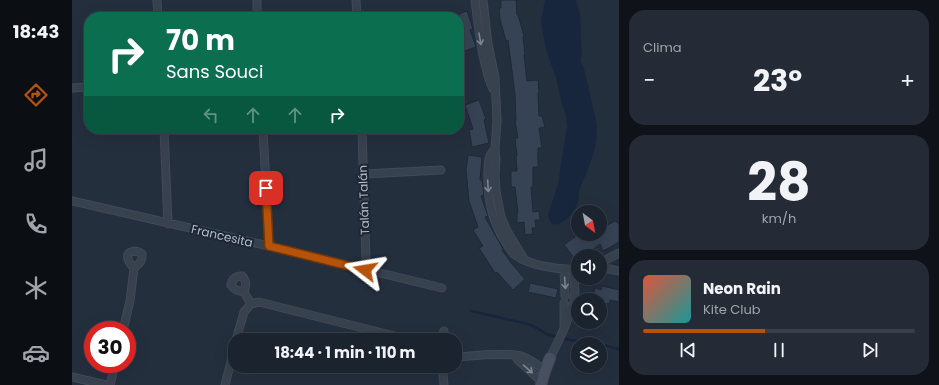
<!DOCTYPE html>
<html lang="es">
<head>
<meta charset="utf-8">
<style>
	body { margin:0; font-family:Poppins,sans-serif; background:#242b36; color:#f1f3f6; height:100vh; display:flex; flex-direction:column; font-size:15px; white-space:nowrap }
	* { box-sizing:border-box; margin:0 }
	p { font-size:13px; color:#a0a4aa }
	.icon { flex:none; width:22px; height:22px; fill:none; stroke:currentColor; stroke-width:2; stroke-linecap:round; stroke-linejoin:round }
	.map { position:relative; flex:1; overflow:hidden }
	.panel { display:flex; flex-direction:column; gap:10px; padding:10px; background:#0f1319; width:320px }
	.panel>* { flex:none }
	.banner { position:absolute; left:12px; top:12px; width:380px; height:122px; border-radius:16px; box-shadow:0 4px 16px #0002,0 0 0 1px #39404a; background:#0b6e4f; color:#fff; overflow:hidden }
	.needle { width:26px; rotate:148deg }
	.buttons { position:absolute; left:499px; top:205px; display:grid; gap:8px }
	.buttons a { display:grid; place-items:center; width:36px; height:36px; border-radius:50%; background:#1b232e; box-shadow:0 4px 16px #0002,0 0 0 1px #39404a; font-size:20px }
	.speed { position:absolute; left:12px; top:321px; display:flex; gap:8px; font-size:20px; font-weight:700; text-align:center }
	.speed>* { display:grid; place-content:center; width:52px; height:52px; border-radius:50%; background:#1b232e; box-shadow:0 4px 16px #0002,0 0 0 1px #39404a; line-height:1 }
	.speed .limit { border:6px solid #d22; background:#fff; color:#111 }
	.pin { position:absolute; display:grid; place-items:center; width:34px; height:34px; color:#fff; margin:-17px; border-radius:8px; box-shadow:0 2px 6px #0006 }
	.me { position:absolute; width:44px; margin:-22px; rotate:284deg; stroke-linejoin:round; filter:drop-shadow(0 0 3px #0008) }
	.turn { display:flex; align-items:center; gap:14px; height:84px; padding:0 16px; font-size:18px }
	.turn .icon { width:52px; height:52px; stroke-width:2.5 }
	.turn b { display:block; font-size:28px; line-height:34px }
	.lanes { display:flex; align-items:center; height:38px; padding:0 16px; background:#0003; justify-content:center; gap:20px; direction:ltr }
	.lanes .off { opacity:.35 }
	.big { font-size:30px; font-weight:700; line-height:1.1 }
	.panel .widget { flex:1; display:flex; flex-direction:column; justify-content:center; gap:6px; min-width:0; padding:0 14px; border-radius:16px; background:#242b36 }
	.panel .dial { align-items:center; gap:0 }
	.dial b { font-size:52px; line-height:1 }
	.song { display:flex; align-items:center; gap:12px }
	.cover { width:48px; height:48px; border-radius:6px; background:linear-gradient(135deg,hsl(10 70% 55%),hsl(180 70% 35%)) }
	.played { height:4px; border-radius:2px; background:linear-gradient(90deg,#b45309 45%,#39404a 45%) }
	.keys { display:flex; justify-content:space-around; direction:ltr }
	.heat { display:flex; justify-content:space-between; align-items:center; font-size:22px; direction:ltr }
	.trip { position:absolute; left:156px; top:333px; width:234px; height:40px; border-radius:16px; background:#1b232e; box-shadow:0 4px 16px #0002,0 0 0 1px #39404a; font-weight:700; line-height:40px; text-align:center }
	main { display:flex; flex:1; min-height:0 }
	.menu { display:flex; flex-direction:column; width:72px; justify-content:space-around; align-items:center; background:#0b0e12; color:#a0a4aa }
	.menu .icon { width:28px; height:28px }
	.menu .on { color:#b45309 }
	.menu b { font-size:18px; color:#f1f3f6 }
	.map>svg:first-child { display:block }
	.water { fill:#17263c }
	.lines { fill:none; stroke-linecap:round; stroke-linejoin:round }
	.stream { stroke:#17263c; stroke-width:2.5 }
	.building { fill:#364354; stroke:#1f2835 }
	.street-casing { stroke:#414a57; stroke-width:9 }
	.secondary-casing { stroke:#414a57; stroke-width:12 }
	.street { stroke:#38414e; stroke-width:7 }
	.secondary { stroke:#465061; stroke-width:10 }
	.oneway { stroke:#7c8592 }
	.route-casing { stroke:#753606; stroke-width:10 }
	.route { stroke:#b45309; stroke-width:7 }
	.labels { text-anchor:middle; stroke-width:4; stroke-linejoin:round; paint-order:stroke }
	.street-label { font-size:12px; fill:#b4bcc9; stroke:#1d2633 }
</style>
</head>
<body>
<main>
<nav class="menu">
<b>18:43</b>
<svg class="icon on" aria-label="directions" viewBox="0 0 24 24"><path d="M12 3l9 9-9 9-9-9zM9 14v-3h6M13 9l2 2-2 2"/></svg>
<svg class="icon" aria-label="music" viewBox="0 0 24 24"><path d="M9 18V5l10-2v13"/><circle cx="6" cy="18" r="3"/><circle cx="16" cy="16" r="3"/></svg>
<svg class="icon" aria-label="phone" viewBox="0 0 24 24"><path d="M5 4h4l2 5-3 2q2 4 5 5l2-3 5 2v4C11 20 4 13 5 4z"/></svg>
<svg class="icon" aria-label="climate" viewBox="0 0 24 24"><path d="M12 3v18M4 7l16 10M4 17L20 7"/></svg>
<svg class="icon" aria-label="car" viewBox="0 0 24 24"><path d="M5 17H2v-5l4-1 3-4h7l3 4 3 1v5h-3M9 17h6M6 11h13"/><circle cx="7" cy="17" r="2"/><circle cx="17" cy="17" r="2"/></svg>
</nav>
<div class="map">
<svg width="547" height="385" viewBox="0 0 547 385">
	<rect width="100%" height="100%" fill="#242f3e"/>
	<!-- water -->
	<path class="water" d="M473,0H504L508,14L510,55C509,58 508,59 509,61C509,64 512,66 512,69C516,86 520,103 524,120C528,144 517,167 508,188C506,193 507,200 505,205C502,213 489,227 480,224L477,219L476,215L486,184L495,126L493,111L490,105L484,77L481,70L474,49L470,28L469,20Z"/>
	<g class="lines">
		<!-- stream -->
		<path class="stream" d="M399,311L456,324L465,328L474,334L498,340L528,344
			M528,344L547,349"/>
	</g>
	<!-- building -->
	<path class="building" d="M429,0H444L445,15H446L452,36L451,37L453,55H452L455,81L466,80L467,92L466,93L467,116H470L473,127L467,128L470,148H466V167H461V187H459L461,212L467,211L468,220H463L464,228H460L461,234L453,235L452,222L445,223V213H446L443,187H439V171H445L444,156H445L443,138H446L443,121H444L443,95L436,40L434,41L428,19L427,8H429Z
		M395,11L401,29L398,30L404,47L387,53V39L390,37L387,28V14Z
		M407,100L414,119L412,120L417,143L400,147L397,130L401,129L393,105Z
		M396,155L410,157L408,180H410L412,195L409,196L416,216L413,217L431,249L430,250L440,264L453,279L441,290L425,272L423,273L416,262L407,248L411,246L401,230L406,227L397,201L394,170Z
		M543,221L547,224V242L531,251L528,244L514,255L511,251L502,258L492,245L507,234H528V229Z
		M458,283L486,289L484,298L456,292Z
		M530,286L547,290V302L538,300L537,304L528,302V300H520L523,288L529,290Z"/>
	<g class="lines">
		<!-- street casing -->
		<g class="street-casing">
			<path id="street" d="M85,0L86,17
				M185,0V17
				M284,0L285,17
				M403,0C405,17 407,33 410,50C413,64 415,77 421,89
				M411,0L416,44L423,78L425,121L423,149L424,159L423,175L424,191L429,217L435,231L452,259
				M0,88L17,87
				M92,129L96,224
				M191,129L197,246
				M290,129L294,260L293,270
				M423,149C421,151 419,154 418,156C416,161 416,167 416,172C415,197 420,222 434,243C437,247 439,252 443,255C459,266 487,270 506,269
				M292,174L369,170
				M0,201L197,246L370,288
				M528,263L547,253
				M528,267L547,271
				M492,269L493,292V296
				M501,269L503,291L502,299
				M170,276C175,281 174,286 172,292C166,291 162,290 159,285C160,279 164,276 170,276Z
				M172,292L179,304L187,302L338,340
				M492,303V326
				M51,330L58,301L62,268C67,264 71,261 70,254C65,250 53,250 56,259C57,263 60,266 62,268
				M164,340L172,312L179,304
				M369,340L372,331
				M443,356L446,360L470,382
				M383,357C402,356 430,352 449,356C458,359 466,365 473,371
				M478,358C486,341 496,324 500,305
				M370,366L372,385
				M0,377L34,385
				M38,385L43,364
				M153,385L163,345"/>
		</g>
		<!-- secondary casing -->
		<g class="secondary-casing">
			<path id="secondary" d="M469,385L473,371L478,358"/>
		</g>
		<!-- street -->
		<use href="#street" class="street"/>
		<!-- secondary -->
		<use href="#secondary" class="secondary"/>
	</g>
	<!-- one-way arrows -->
	<defs><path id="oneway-shaft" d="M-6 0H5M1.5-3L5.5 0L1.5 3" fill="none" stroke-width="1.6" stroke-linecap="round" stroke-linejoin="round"/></defs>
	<g class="oneway">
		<use href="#oneway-shaft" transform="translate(408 39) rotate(80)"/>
		<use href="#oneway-shaft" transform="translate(416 186) rotate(87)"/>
		<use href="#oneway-shaft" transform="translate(493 283) rotate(86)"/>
		<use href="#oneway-shaft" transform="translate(456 369) rotate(41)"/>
	</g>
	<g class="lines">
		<!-- route casing -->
		<g class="route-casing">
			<path id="route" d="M194,188L197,246L293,270"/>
		</g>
		<!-- route -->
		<use href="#route" class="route"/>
	</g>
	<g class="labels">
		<!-- street labels -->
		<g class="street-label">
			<text transform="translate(292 200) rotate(-92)" y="4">Talán Talán</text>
			<text transform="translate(150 236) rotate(13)" y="4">Francesita</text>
		</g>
	</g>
</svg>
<div class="buttons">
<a><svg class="needle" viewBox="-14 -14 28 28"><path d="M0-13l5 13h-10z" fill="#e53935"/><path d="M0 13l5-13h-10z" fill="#a0a4aa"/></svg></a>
<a><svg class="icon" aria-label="sound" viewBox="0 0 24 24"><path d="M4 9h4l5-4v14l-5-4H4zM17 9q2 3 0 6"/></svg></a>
<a><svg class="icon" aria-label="search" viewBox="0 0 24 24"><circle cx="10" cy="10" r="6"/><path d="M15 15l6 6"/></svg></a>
<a><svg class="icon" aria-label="layers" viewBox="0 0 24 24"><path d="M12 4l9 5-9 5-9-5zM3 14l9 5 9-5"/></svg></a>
</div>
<div class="speed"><div class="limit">30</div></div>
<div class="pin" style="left:194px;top:188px;background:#d93025"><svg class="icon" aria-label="arrive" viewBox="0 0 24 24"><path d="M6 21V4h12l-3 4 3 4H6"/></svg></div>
<svg class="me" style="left:293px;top:270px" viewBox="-20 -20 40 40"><path d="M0-17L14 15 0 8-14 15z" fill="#b45309" stroke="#fff" stroke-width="4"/></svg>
<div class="trip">18:44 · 1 min · 110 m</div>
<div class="banner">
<div class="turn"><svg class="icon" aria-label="right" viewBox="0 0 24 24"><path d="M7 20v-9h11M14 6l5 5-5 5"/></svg><div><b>70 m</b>Sans Souci</div></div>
<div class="lanes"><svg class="icon off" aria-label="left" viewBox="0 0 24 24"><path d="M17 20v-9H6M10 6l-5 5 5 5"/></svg><svg class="icon off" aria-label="ahead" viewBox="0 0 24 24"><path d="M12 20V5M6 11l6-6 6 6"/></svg><svg class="icon off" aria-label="ahead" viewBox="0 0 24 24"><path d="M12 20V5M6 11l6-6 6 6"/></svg><svg class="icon" aria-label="right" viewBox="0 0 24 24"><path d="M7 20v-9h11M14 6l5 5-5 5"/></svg></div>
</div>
</div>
<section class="panel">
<div class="widget"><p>Clima</p>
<div class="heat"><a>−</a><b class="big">23°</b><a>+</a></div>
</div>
<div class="widget dial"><b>28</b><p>km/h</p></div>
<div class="widget">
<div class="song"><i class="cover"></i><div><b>Neon Rain</b><p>Kite Club</p></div></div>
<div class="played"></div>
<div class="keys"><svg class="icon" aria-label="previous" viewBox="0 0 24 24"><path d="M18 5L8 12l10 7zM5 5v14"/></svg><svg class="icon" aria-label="pause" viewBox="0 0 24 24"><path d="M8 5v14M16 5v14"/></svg><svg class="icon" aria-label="next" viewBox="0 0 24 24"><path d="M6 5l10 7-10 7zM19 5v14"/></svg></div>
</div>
</section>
</main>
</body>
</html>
